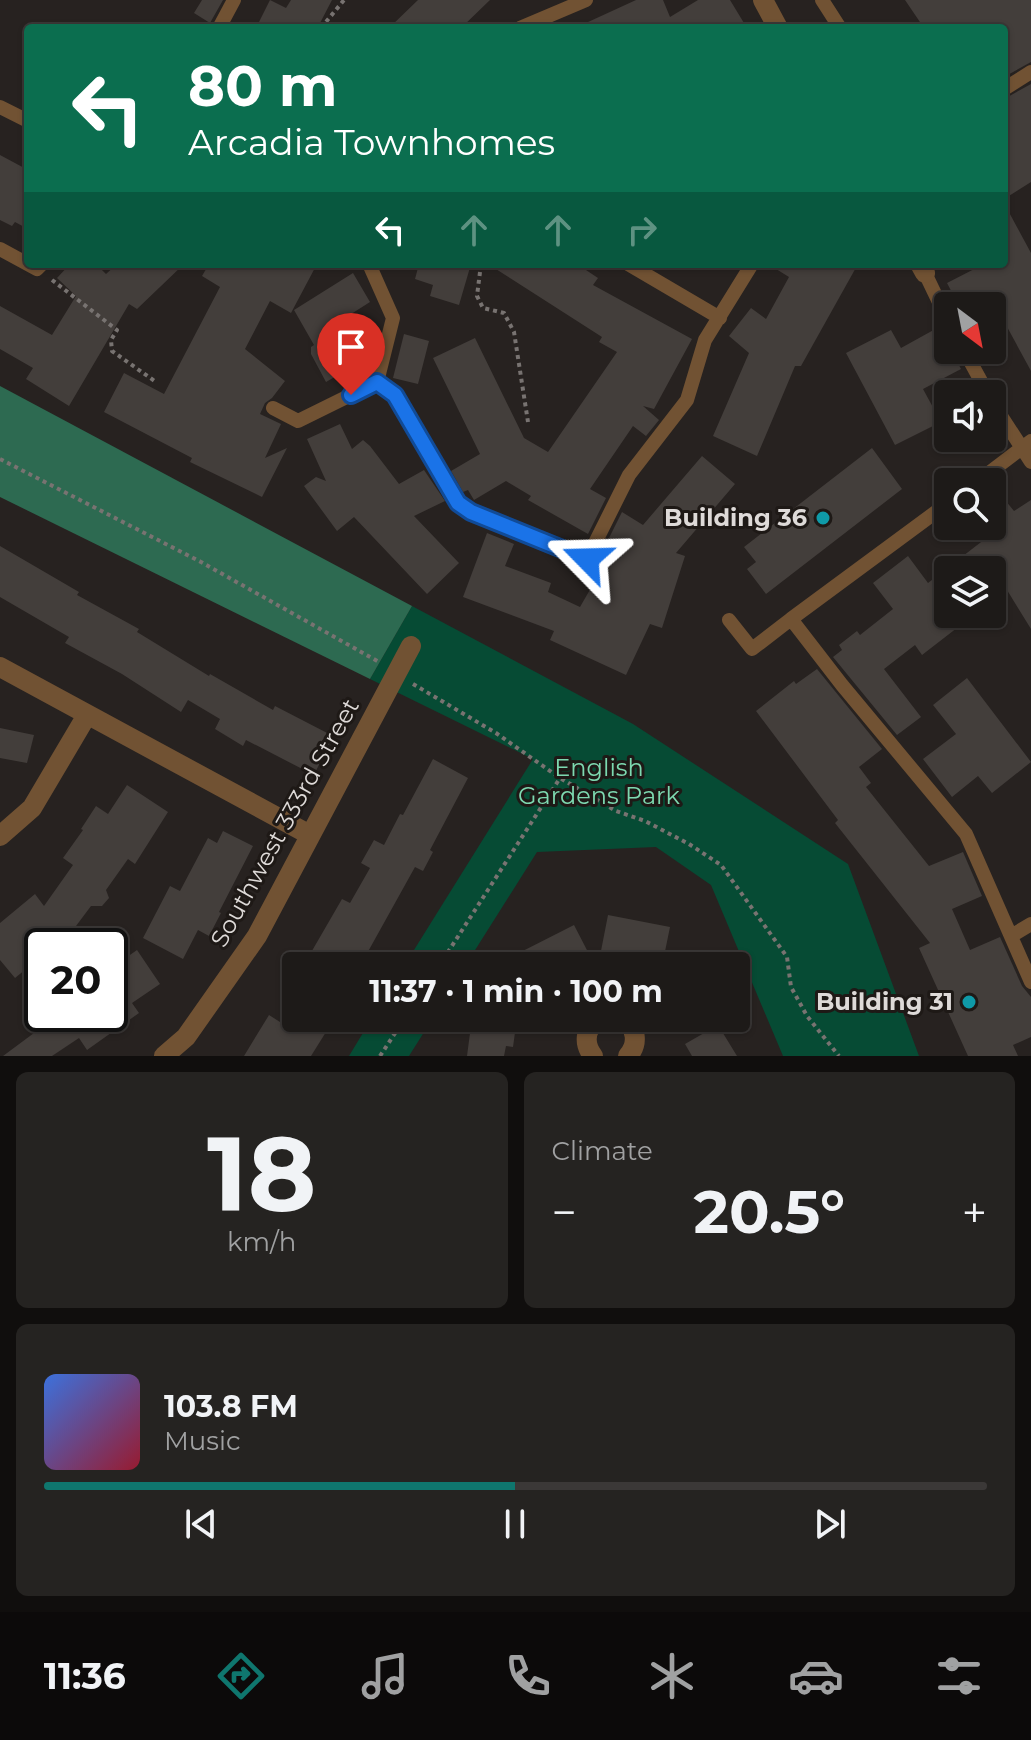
<!DOCTYPE html>
<html lang="en">
<head>
<meta charset="utf-8">
<style>
	body { margin:0; font-family:Montserrat,sans-serif; background:#252321; color:#f1f3f6; height:100vh; display:flex; flex-direction:column; font-size:30px; white-space:nowrap }
	* { box-sizing:border-box; margin:0 }
	p { font-size:26px; color:#a0a1a2 }
	.icon { flex:none; width:44px; height:44px; fill:none; stroke:currentColor; stroke-width:2; stroke-linecap:round; stroke-linejoin:round }
	.map { position:relative; height:1056px; overflow:hidden }
	.drawer { display:flex; flex-direction:column; gap:16px; padding:16px; background:#100e0d; flex:1 }
	.drawer>* { flex:none }
	.hud { position:absolute; left:24px; top:24px; width:984px; height:244px; border-radius:8px; box-shadow:0 2px 6px #0004,0 0 0 2px #3b3837; background:#0b6e4f; color:#fff; overflow:hidden }
	.needle { width:52px; rotate:148deg }
	.buttons { position:absolute; left:934px; top:292px; display:grid; gap:16px }
	.buttons a { display:grid; place-items:center; width:72px; height:72px; border-radius:8px; background:#1d1a18; box-shadow:0 2px 6px #0004,0 0 0 2px #3b3837; font-size:40px }
	.speed { position:absolute; left:24px; top:928px; display:flex; gap:16px; font-size:40px; font-weight:700; text-align:center }
	.speed>* { display:grid; place-content:center; width:104px; height:104px; border-radius:50%; background:#1d1a18; box-shadow:0 2px 6px #0004,0 0 0 2px #3b3837; line-height:1 }
	.speed .limit { border:4px solid #111; border-radius:12px; background:#fff; color:#111 }
	.pin { position:absolute; display:grid; place-items:center; width:68px; height:68px; color:#fff; margin:-82px -34px; border-radius:50% 50% 50% 0; rotate:-45deg; box-shadow:0 0 8px #0007 }
	.pin .icon { rotate:45deg }
	.me { position:absolute; width:88px; margin:-44px; rotate:292deg; stroke-linejoin:round; filter:drop-shadow(0 0 6px #0008) }
	.turn { display:flex; align-items:center; gap:28px; height:168px; padding:0 32px; font-size:36px }
	.turn .icon { width:104px; height:104px; stroke-width:2.5 }
	.turn b { display:block; font-size:56px; line-height:68px }
	.lanes { display:flex; align-items:center; height:76px; padding:0 32px; background:#0003; justify-content:center; gap:40px; direction:ltr }
	.lanes .off { opacity:.35 }
	.big { font-size:60px; font-weight:700; line-height:1.1 }
	.drawer .widget { flex:1; display:flex; flex-direction:column; justify-content:center; gap:12px; min-width:0; padding:0 28px; border-radius:12px; background:#252321 }
	.drawer .dial { align-items:center; gap:0 }
	.dial b { font-size:104px; line-height:1 }
	.song { display:flex; align-items:center; gap:24px }
	.cover { width:96px; height:96px; border-radius:12px; background:linear-gradient(135deg,hsl(220 70% 55%),hsl(350 70% 35%)) }
	.played { height:8px; border-radius:4px; background:linear-gradient(90deg,#0f766e 50%,#3b3837 50%) }
	.keys { display:flex; justify-content:space-around; direction:ltr }
	.heat { display:flex; justify-content:space-between; align-items:center; font-size:44px; direction:ltr }
	.drawer .tiles { flex:1; display:grid; gap:16px; grid-template-columns:1fr 1fr }
	.widget:last-child { grid-column:span 2 }
	.trip { position:absolute; left:282px; top:952px; width:468px; height:80px; border-radius:8px; background:#1d1a18; box-shadow:0 2px 6px #0004,0 0 0 2px #3b3837; font-weight:700; line-height:80px; text-align:center }
	.dock { display:flex; height:128px; justify-content:space-around; align-items:center; background:#0c0a0a; color:#a0a1a2 }
	.dock .icon { width:56px; height:56px }
	.dock .selected { color:#0f766e }
	.dock b { font-size:36px; color:#f1f3f6 }
	.map>svg:first-child { display:block }
	.green { fill:#064b34 }
	.forest { fill:#2d6a51 }
	.building { fill:#433e3b }
	.lines { fill:none; stroke-linecap:round; stroke-linejoin:round }
	.path { stroke:#787371; stroke-width:4; stroke-dasharray:4 4; stroke-linecap:butt }
	.lane { stroke:#715233; stroke-width:14 }
	.street { stroke:#715233; stroke-width:20 }
	.route-casing { stroke:#114b97; stroke-width:20 }
	.route { stroke:#1a73e8; stroke-width:14 }
	.culture-dot { fill:#0f9aa8; stroke:#1e1916; stroke-width:3 }
	.labels { text-anchor:middle; stroke-width:6; stroke-linejoin:round; paint-order:stroke }
	.poi-label { font-size:24px; font-weight:bold; fill:#dedad8; stroke:#1e1916; text-anchor:end }
	.park-label { font-size:24px; fill:#7dd9b0; stroke:#1e1916 }
	.street-label { font-size:24px; fill:#dedad8; stroke:#1e1916 }
</style>
</head>
<body>
<div class="map">
<svg width="1031" height="1056" viewBox="0 0 1031 1056">
	<rect width="100%" height="100%" fill="#272220"/>
	<!-- green -->
	<path class="green" d="M412,606L633,724L848,864L919,1056H783L711,885L656,847L537,852L465,966H404L533,759L370,679Z
		M372,1018H433L409,1056H349Z"/>
	<!-- forest -->
	<path class="forest" d="M0,386L412,606L370,679L0,497Z"/>
	<!-- building -->
	<path class="building" d="M202,0H223L210,23L194,13Z
		M270,0L286,8L291,0H332L319,25L324,28H256Z
		M418,0H490L461,28H389Z
		M636,0H663L670,17L698,0H730L747,28H575Z
		M905,0H1031V62L1004,77V28H924Z
		M1031,84V182L1004,199V99Z
		M0,155L28,170V229L15,222L12,226L0,220Z
		M1004,203L1031,253V371L1000,314L992,318V306H959L947,283L984,264H1004Z
		M70,264H96L106,274L117,264H184L137,309L129,304L69,406L26,379L33,368L0,349V306L52,335L76,296L57,278Z
		M209,264H317L291,313L270,301L245,349L285,381L272,398L265,403L260,414L281,424L265,458L287,448L262,497L190,462L192,458L104,412L124,373L164,394L220,287L202,276Z
		M419,264H471L459,305L430,296L433,285L415,279Z
		M488,264H577L598,278L593,285L692,339L654,409L643,406L659,420L646,436L633,426L590,489L606,498L588,534L528,500L531,496L506,481L474,500L468,490L463,492L451,471L480,454L433,358L475,338L524,438L548,452L617,352L599,342L602,337Z
		M768,264H858L801,366H795L757,456L713,436L749,353L729,336L751,308L766,319L789,277Z
		M353,273L370,302L348,316L371,356L326,382L311,354V347L314,345L294,310Z
		M939,327L948,344V350H951L961,369L923,389L941,422L895,445L846,353L891,330L901,348Z
		M404,334L429,341L418,384L393,378Z
		M340,424L352,449L363,440L370,446L399,484L424,470L445,501L414,516L459,563L427,594L354,517L337,531L304,486L316,477L326,481L307,439Z
		M872,448L902,489L766,594L747,569L756,562L744,547Z
		M702,456L735,484L676,553L685,556L662,628L650,624L626,675L550,640L554,631L463,597L487,533L514,544L505,566L551,583L548,592L580,607L614,548L606,544L622,512L643,525Z
		M992,484L1014,511L1031,500V629L1007,590L992,601V570H948V614H975L922,655L915,645L884,669L921,717L897,735L833,657L842,650L839,645L857,631L860,635L893,609L873,583L908,556L928,583L985,539L974,526H992Z
		M0,546L79,592L77,595L139,629L137,632L209,676L210,674L273,710L275,706L333,736L314,775L246,740L243,746L215,729L220,719L188,700L181,712L122,674L65,643L69,637L0,597Z
		M817,669L882,749L859,767L871,783L866,787L929,866L963,852L982,896L952,909L970,950L1000,937L1022,986L1031,997V1037L1013,1045L1018,1056H968L919,948L930,943L835,823L838,820L756,711L794,681L796,684Z
		M967,678L1031,762L992,793L978,776L952,797L923,759L956,734L933,705Z
		M0,728L34,735L27,763L0,758Z
		M433,759L468,778L430,850L433,852L423,871L415,867L360,966H327L309,956L342,899L350,903L370,868L361,863L374,840L384,845L400,814L403,815Z
		M127,785L168,812L135,864L128,859L106,890L109,898L102,906H91L70,934L54,946H42V956L15,978L0,960V923L35,894L44,906L73,865L63,858L83,830L81,829L96,806L108,814Z
		M223,831L253,846L219,912L221,913L209,936L198,930L183,959L143,938L170,886L180,891L208,838L217,843Z
		M608,915L670,927L662,966L600,956Z
		M574,925L589,954L570,950L578,966H493Z
		M137,950L160,984L132,1003L139,1013L87,1050L79,1038L52,1056H3L34,1033L26,1021L36,1014H110V969Z
		M296,996V1018H322L317,1027L326,1032L311,1056H244L269,1015L280,1022Z
		M472,1018H517L513,1047L506,1046L504,1056H467Z
		M718,1025L737,1056H692L685,1044Z"/>
	<g class="lines">
		<!-- path -->
		<path class="path" d="M321,28L344,0
			M481,264L477,296L483,308L504,313L514,332L528,422
			M52,280L117,330L111,340L112,351L156,382
			M0,459L201,562L379,662
			M413,684L496,733L560,778L616,811L645,821L689,844L721,865L787,957L791,987L807,1016L839,1056
			M439,966L560,778
			M380,1056L405,1018"/>
		<!-- lane -->
		<path class="lane" d="M822,0L840,28
			M219,28L234,0
			M520,28L586,0
			M1004,89L1031,72
			M0,107L28,121
			M0,249L37,269L42,264
			M369,264L393,318L377,382
			M628,264L720,318
			M925,273L948,321
			M964,350L988,394
			M992,402L1031,462
			M273,408L298,421L377,382L395,395L458,503L471,512L587,559L629,475L687,400L705,340L752,264
			M977,482L1031,441
			M791,619L948,503
			M729,620L752,649L791,619L842,685L966,834L1031,982
			M1011,936L1031,924"/>
		<!-- street -->
		<path class="street" d="M763,0L778,28
			M920,264L925,273
			M0,667L310,835
			M0,836L32,808L87,715
			M624,1018C636,1028 639,1043 628,1056
			M164,1056L186,1037L257,936L411,646
			M593,1056C583,1043 585,1029 598,1018"/>
	</g>
	<g class="lines">
		<!-- route casing -->
		<g class="route-casing">
			<path id="route" d="M351,395L377,382L395,395L458,503L471,512L587,559"/>
		</g>
		<!-- route -->
		<use href="#route" class="route"/>
	</g>
	<!-- markers -->
	<g class="culture-dot">
		<circle cx="823" cy="518" r="8"/>
		<circle cx="969" cy="1002" r="8"/>
	</g>
	<g class="labels">
		<!-- poi labels -->
		<g class="poi-label">
			<text x="807" y="526">Building 36</text>
			<text x="953" y="1010">Building 31</text>
		</g>
		<!-- park labels -->
		<g class="park-label">
			<text x="599" y="776">English<tspan x="599" dy="28">Gardens Park</tspan></text>
		</g>
		<!-- street labels -->
		<g class="street-label">
			<text transform="translate(285 823) rotate(-61)" y="8">Southwest 333rd Street</text>
		</g>
	</g>
</svg>
<div class="buttons">
<a><svg class="needle" viewBox="-14 -14 28 28"><path d="M0-13l5 13h-10z" fill="#e53935"/><path d="M0 13l5-13h-10z" fill="#a0a1a2"/></svg></a>
<a><svg class="icon" aria-label="sound" viewBox="0 0 24 24"><path d="M4 9h4l5-4v14l-5-4H4zM17 9q2 3 0 6"/></svg></a>
<a><svg class="icon" aria-label="search" viewBox="0 0 24 24"><circle cx="10" cy="10" r="6"/><path d="M15 15l6 6"/></svg></a>
<a><svg class="icon" aria-label="layers" viewBox="0 0 24 24"><path d="M12 4l9 5-9 5-9-5zM3 14l9 5 9-5"/></svg></a>
</div>
<div class="speed"><div class="limit">20</div></div>
<div class="pin" style="left:351px;top:395px;background:#d93025"><svg class="icon" aria-label="arrive" viewBox="0 0 24 24"><path d="M6 21V4h12l-3 4 3 4H6"/></svg></div>
<svg class="me" style="left:587px;top:559px" viewBox="-20 -20 40 40"><path d="M0-17L14 15 0 8-14 15z" fill="#1a73e8" stroke="#fff" stroke-width="4"/></svg>
<div class="trip">11:37 · 1 min · 100 m</div>
<div class="hud">
<div class="turn"><svg class="icon" aria-label="left" viewBox="0 0 24 24"><path d="M17 20v-9H6M10 6l-5 5 5 5"/></svg><div><b>80 m</b>Arcadia Townhomes</div></div>
<div class="lanes"><svg class="icon" aria-label="left" viewBox="0 0 24 24"><path d="M17 20v-9H6M10 6l-5 5 5 5"/></svg><svg class="icon off" aria-label="ahead" viewBox="0 0 24 24"><path d="M12 20V5M6 11l6-6 6 6"/></svg><svg class="icon off" aria-label="ahead" viewBox="0 0 24 24"><path d="M12 20V5M6 11l6-6 6 6"/></svg><svg class="icon off" aria-label="right" viewBox="0 0 24 24"><path d="M7 20v-9h11M14 6l5 5-5 5"/></svg></div>
</div>
</div>
<section class="drawer">
<div class="tiles">
<div class="widget dial"><b>18</b><p>km/h</p></div>
<div class="widget"><p>Climate</p>
<div class="heat"><a>−</a><b class="big">20.5°</b><a>+</a></div>
</div>
<div class="widget">
<div class="song"><i class="cover"></i><div><b>103.8 FM</b><p>Music</p></div></div>
<div class="played"></div>
<div class="keys"><svg class="icon" aria-label="previous" viewBox="0 0 24 24"><path d="M18 5L8 12l10 7zM5 5v14"/></svg><svg class="icon" aria-label="pause" viewBox="0 0 24 24"><path d="M8 5v14M16 5v14"/></svg><svg class="icon" aria-label="next" viewBox="0 0 24 24"><path d="M6 5l10 7-10 7zM19 5v14"/></svg></div>
</div>
</div>
</section>
<nav class="dock">
<b>11:36</b>
<svg class="icon selected" aria-label="directions" viewBox="0 0 24 24"><path d="M12 3l9 9-9 9-9-9zM9 14v-3h6M13 9l2 2-2 2"/></svg>
<svg class="icon" aria-label="music" viewBox="0 0 24 24"><path d="M9 18V5l10-2v13"/><circle cx="6" cy="18" r="3"/><circle cx="16" cy="16" r="3"/></svg>
<svg class="icon" aria-label="phone" viewBox="0 0 24 24"><path d="M5 4h4l2 5-3 2q2 4 5 5l2-3 5 2v4C11 20 4 13 5 4z"/></svg>
<svg class="icon" aria-label="climate" viewBox="0 0 24 24"><path d="M12 3v18M4 7l16 10M4 17L20 7"/></svg>
<svg class="icon" aria-label="car" viewBox="0 0 24 24"><path d="M5 17H2v-5l4-1 3-4h7l3 4 3 1v5h-3M9 17h6M6 11h13"/><circle cx="7" cy="17" r="2"/><circle cx="17" cy="17" r="2"/></svg>
<svg class="icon" aria-label="filters" viewBox="0 0 24 24"><path d="M4 7h16M4 17h16"/><circle cx="9" cy="7" r="2"/><circle cx="15" cy="17" r="2"/></svg>
</nav>
</body>
</html>
